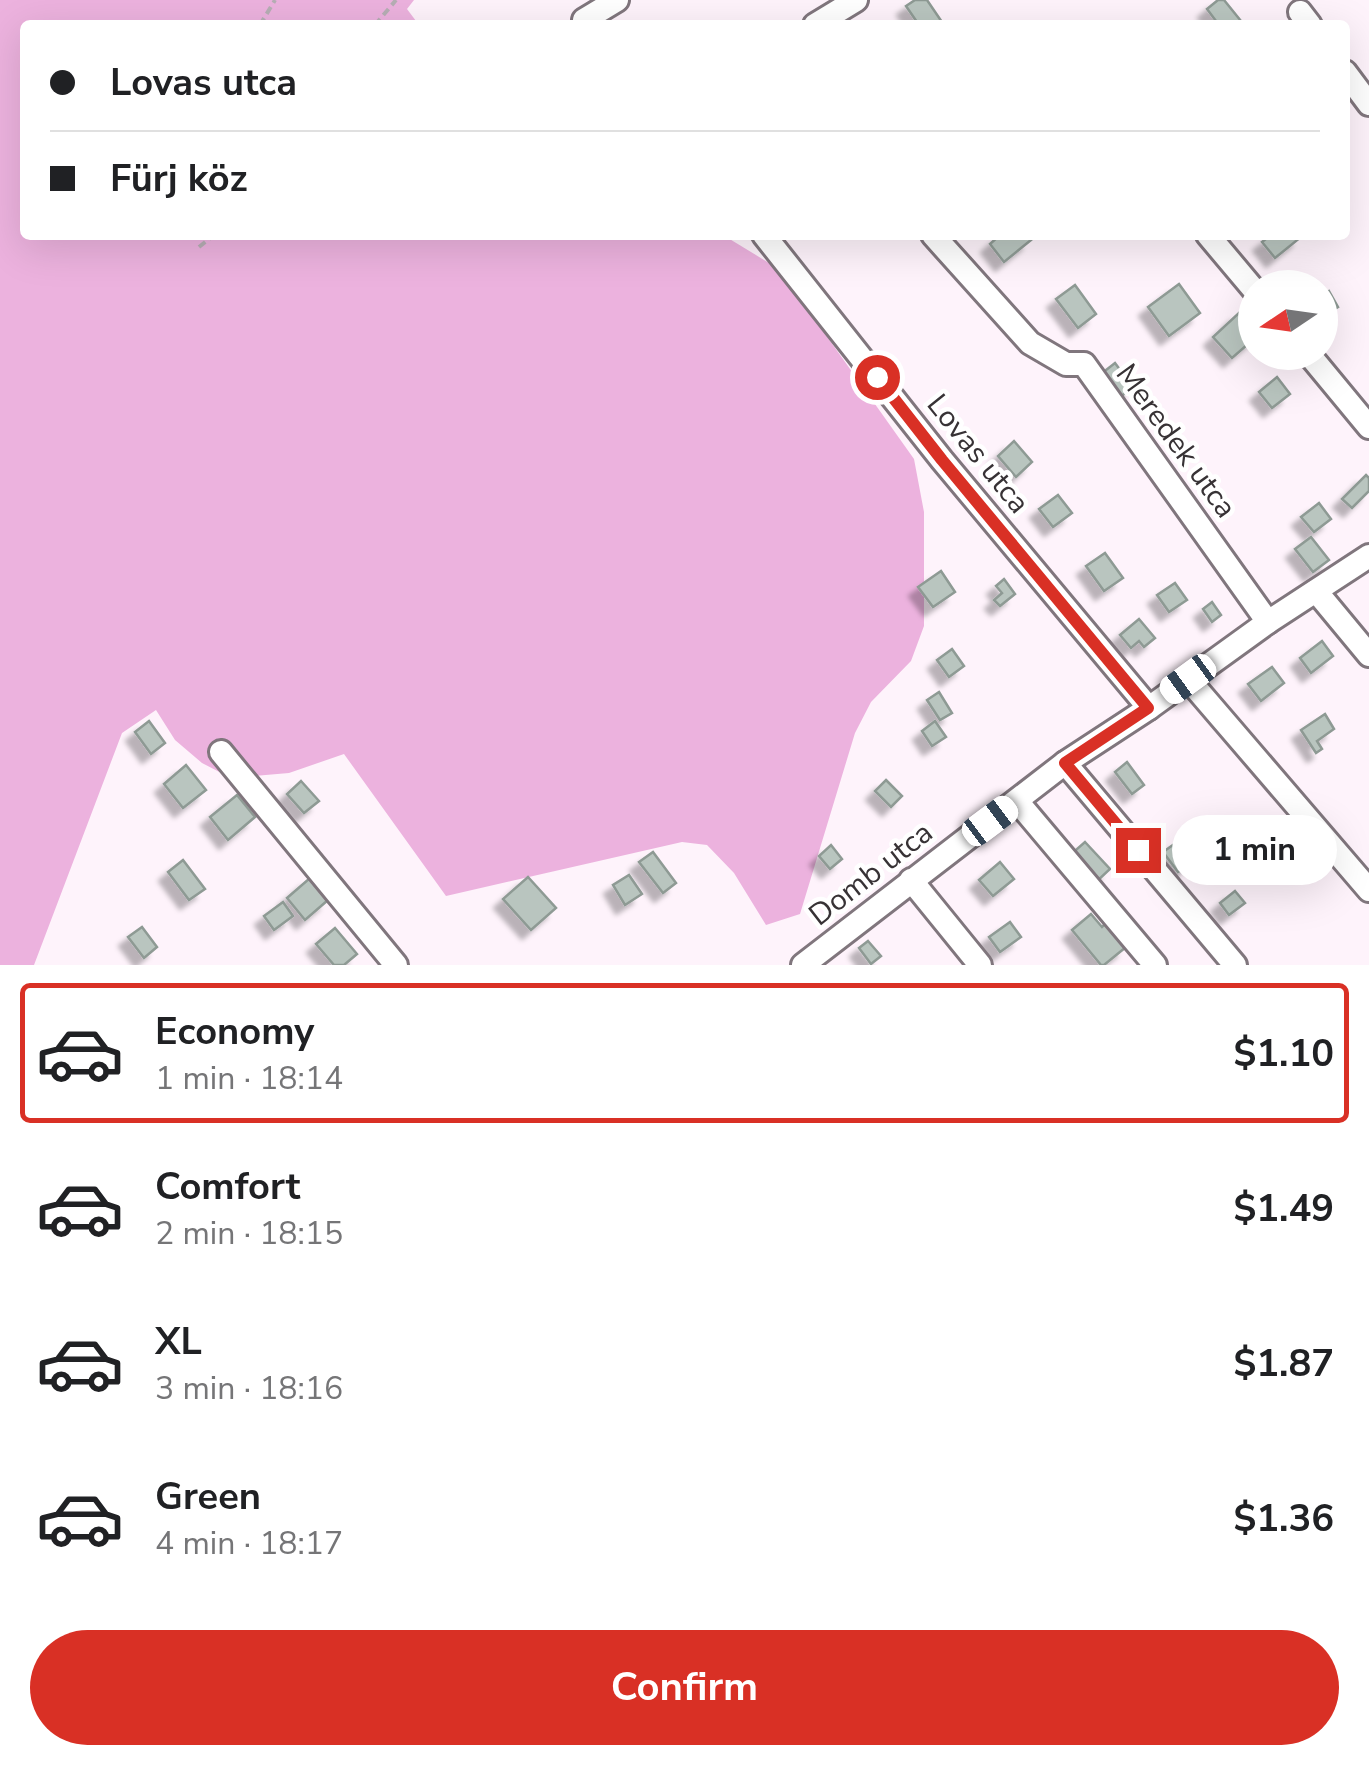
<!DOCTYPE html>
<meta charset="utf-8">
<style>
body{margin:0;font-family:"Nunito Sans",sans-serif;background:#f6f6f6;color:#202124;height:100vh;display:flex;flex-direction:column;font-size:38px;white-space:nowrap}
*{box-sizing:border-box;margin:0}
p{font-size:32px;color:#757577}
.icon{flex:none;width:55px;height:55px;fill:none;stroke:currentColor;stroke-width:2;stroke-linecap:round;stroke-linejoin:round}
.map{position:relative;height:965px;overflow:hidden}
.panel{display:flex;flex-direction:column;background:#fff;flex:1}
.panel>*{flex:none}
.guide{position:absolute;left:20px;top:20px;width:1330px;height:220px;border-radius:10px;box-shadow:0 10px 40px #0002;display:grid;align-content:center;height:220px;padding:0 30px;background:#fff}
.needle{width:65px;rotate:257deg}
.fabs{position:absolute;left:1238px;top:270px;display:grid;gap:20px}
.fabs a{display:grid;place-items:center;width:100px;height:100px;border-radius:50%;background:#fff;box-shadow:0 10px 40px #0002;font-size:50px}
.end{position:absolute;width:45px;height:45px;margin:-22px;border:12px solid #d93025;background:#fff;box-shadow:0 0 0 5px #fff}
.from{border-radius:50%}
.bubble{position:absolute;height:70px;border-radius:35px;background:#fff;box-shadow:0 10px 40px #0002;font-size:32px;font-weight:700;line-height:70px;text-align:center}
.car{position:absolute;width:30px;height:60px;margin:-30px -15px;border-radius:12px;box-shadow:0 0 8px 2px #0007;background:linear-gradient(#fff 24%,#345 0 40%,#fff 0 76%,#345 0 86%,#fff 0)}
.guide b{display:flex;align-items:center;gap:35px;height:95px;font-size:38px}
.guide b+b{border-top:2px solid #e0e0e0}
.guide i{width:25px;height:25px;background:#202124}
ul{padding:18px 0 0;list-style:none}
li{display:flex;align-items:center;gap:30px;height:140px;margin:0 20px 15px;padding:0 10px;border:5px solid transparent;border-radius:10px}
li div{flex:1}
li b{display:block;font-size:38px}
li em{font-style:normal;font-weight:700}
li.active{border-color:#d93025}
li>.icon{width:90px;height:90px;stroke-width:1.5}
.cta{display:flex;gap:20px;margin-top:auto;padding:20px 30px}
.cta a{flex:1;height:115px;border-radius:60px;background:#d93025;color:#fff;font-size:40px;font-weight:700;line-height:115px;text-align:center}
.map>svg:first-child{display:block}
.green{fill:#ecb2de}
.building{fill:#b9c5bf;stroke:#8e9a94;stroke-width:2.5;filter:url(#shadow)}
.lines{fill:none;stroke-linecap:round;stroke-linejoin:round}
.minor-casing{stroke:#80767d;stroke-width:28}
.path{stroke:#b6aeb4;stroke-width:4;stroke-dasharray:8 5;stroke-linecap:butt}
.minor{stroke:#fff;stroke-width:22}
.route{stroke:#d93025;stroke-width:12}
.labels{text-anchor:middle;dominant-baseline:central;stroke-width:9;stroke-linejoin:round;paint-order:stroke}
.street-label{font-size:30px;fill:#373235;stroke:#fff}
</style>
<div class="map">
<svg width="1369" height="965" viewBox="0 0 1369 965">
<defs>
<filter id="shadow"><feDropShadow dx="-9" dy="9" stdDeviation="2.5" flood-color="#0004"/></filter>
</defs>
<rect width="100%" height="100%" fill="#fef3fb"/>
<!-- green -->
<polygon class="green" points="0,0 414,0 407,9 419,25 25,25 25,235 723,235 779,269 914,459 924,512 924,626 911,661 871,702 855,733 800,914 766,925 734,873 707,845 682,842 446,896 344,754 289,773 231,778 202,763 175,740 156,710 122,733 34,965 0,965"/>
<!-- building -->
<g class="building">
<polygon points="915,0 927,0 944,25 919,25 906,6"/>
<polygon points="1218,0 1224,0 1241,21 1236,25 1219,25 1207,9"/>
<polygon points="1000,235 1027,235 1031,240 1004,262 990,244"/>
<polygon points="1271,235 1299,235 1301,237 1275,258 1262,242"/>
<polygon points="1179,284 1200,313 1169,336 1148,307"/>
<polygon points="1075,285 1096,314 1078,328 1056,299"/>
<polygon points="1329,291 1338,307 1320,318 1320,297"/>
<polygon points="1240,312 1255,329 1255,338 1232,358 1213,337"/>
<polygon points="1115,363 1133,387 1119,398 1101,374"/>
<polygon points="1277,377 1290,394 1272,408 1259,392"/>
<polygon points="1014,441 1032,462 1016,477 998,456"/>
<polygon points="1366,475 1369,478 1369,491 1352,508 1342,499"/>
<polygon points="1058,495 1072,513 1053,527 1039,509"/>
<polygon points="1319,503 1331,519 1314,532 1301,517"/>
<polygon points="1311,537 1329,560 1313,572 1295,549"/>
<polygon points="1105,553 1123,578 1104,591 1086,566"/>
<polygon points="941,571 955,592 933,607 918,587"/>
<polygon points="1004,579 1015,594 1000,606 994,600 1002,593 996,586"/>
<polygon points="1175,583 1187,600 1169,612 1157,595"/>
<polygon points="1212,602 1221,615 1212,622 1203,609"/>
<polygon points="1139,619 1155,638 1144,647 1139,641 1131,648 1120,635"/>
<polygon points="1322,641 1333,656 1311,673 1300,658"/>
<polygon points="952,649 964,666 949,677 937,660"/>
<polygon points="1272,667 1284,683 1261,701 1248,684"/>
<polygon points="939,692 952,713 940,720 927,700"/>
<polygon points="1325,714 1334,729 1317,741 1322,749 1316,753 1301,730"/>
<polygon points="149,721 165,743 151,754 135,732"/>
<polygon points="935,721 946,737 932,746 922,731"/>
<polygon points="1127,762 1144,785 1132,794 1115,772"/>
<polygon points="186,765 206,790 183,808 164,784"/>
<polygon points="886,780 902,796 891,807 875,791"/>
<polygon points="301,781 319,801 304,813 287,794"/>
<polygon points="237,795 255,817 228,840 210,817"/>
<polygon points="1180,840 1195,860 1178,872 1163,852"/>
<polygon points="1085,842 1110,869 1094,884 1069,856"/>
<polygon points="831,845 842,859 830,869 819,856"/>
<polygon points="653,852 676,883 663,893 639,862"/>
<polygon points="183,860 205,889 189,900 168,872"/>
<polygon points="1000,862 1014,879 993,896 979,880"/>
<polygon points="629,875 642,894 625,905 613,885"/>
<polygon points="528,877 556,908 531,930 503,899"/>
<polygon points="310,878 328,900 305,920 287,898"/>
<polygon points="1235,891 1245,903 1229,915 1220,903"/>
<polygon points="283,902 293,916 274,930 264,916"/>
<polygon points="1091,914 1102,927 1106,923 1126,947 1104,965 1101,965 1072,930"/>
<polygon points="1010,922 1021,937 1000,952 989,937"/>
<polygon points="142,927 157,947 144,958 128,937"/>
<polygon points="335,928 357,954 344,965 334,965 316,944"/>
<polygon points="868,941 881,956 871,964 859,948"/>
</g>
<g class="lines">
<!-- minor casing -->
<g class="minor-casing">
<g id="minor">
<polyline points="1300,12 1310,25"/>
<polyline points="584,20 617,0"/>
<polyline points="815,25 856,0"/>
<polyline points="1345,72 1369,104"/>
<polyline points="764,235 942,460 1149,708"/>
<polyline points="933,235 1030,343 1066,364 1084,364 1268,622"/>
<polyline points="1208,235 1255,291"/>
<polyline points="1307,352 1369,427"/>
<polyline points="1316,591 1369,655"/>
<polyline points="1188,679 1369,890"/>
<polyline points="221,752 396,965"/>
<polyline points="1065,763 1235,965"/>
<polyline points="1017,801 1155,965"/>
<polyline points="911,880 980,965"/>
<polyline points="803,965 1065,763 1149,708 1268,622 1369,556"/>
</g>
</g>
<!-- path -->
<g class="path">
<polyline points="260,25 275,0"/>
<polyline points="375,25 396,0"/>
<polyline points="199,247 214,235"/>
</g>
<!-- minor -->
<use href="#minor" class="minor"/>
</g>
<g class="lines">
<!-- route -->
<polyline class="route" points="877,377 942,460 1148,708 1065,763 1138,850"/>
</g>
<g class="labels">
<!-- street labels -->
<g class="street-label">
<text transform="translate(1176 441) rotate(54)">Meredek utca</text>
<text transform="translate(978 454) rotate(51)">Lovas utca</text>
<text transform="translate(871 874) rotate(-38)">Domb utca</text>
</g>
</g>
</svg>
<div class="fabs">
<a><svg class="needle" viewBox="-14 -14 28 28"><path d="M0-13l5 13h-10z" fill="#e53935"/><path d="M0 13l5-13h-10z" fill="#757577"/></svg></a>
</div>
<i class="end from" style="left:877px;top:377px"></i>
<i class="end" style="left:1138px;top:850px"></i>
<div class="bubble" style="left:1172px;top:815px;width:165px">1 min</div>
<i class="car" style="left:1188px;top:679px;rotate:234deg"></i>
<i class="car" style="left:990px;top:821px;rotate:53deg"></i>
<div class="guide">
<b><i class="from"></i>Lovas utca</b>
<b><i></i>Fürj köz</b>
</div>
</div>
<section class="panel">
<ul>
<li class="active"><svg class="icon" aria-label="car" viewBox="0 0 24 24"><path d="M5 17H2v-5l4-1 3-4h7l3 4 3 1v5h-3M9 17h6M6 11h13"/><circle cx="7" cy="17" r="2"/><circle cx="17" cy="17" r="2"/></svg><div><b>Economy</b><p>1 min · 18:14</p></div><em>$1.10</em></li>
<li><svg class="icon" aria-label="car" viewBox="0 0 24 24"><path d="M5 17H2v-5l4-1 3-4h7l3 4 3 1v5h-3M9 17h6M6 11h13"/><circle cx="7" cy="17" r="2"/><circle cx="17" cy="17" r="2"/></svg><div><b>Comfort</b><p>2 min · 18:15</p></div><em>$1.49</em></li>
<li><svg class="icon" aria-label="car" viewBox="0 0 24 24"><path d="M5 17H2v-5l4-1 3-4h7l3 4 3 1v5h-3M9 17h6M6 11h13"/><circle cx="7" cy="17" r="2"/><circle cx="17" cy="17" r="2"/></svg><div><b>XL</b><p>3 min · 18:16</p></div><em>$1.87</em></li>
<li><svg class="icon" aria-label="car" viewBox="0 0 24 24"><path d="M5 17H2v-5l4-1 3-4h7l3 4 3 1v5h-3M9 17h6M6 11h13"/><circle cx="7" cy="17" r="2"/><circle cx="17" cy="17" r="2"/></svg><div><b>Green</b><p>4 min · 18:17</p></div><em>$1.36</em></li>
</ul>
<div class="cta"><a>Confirm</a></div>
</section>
